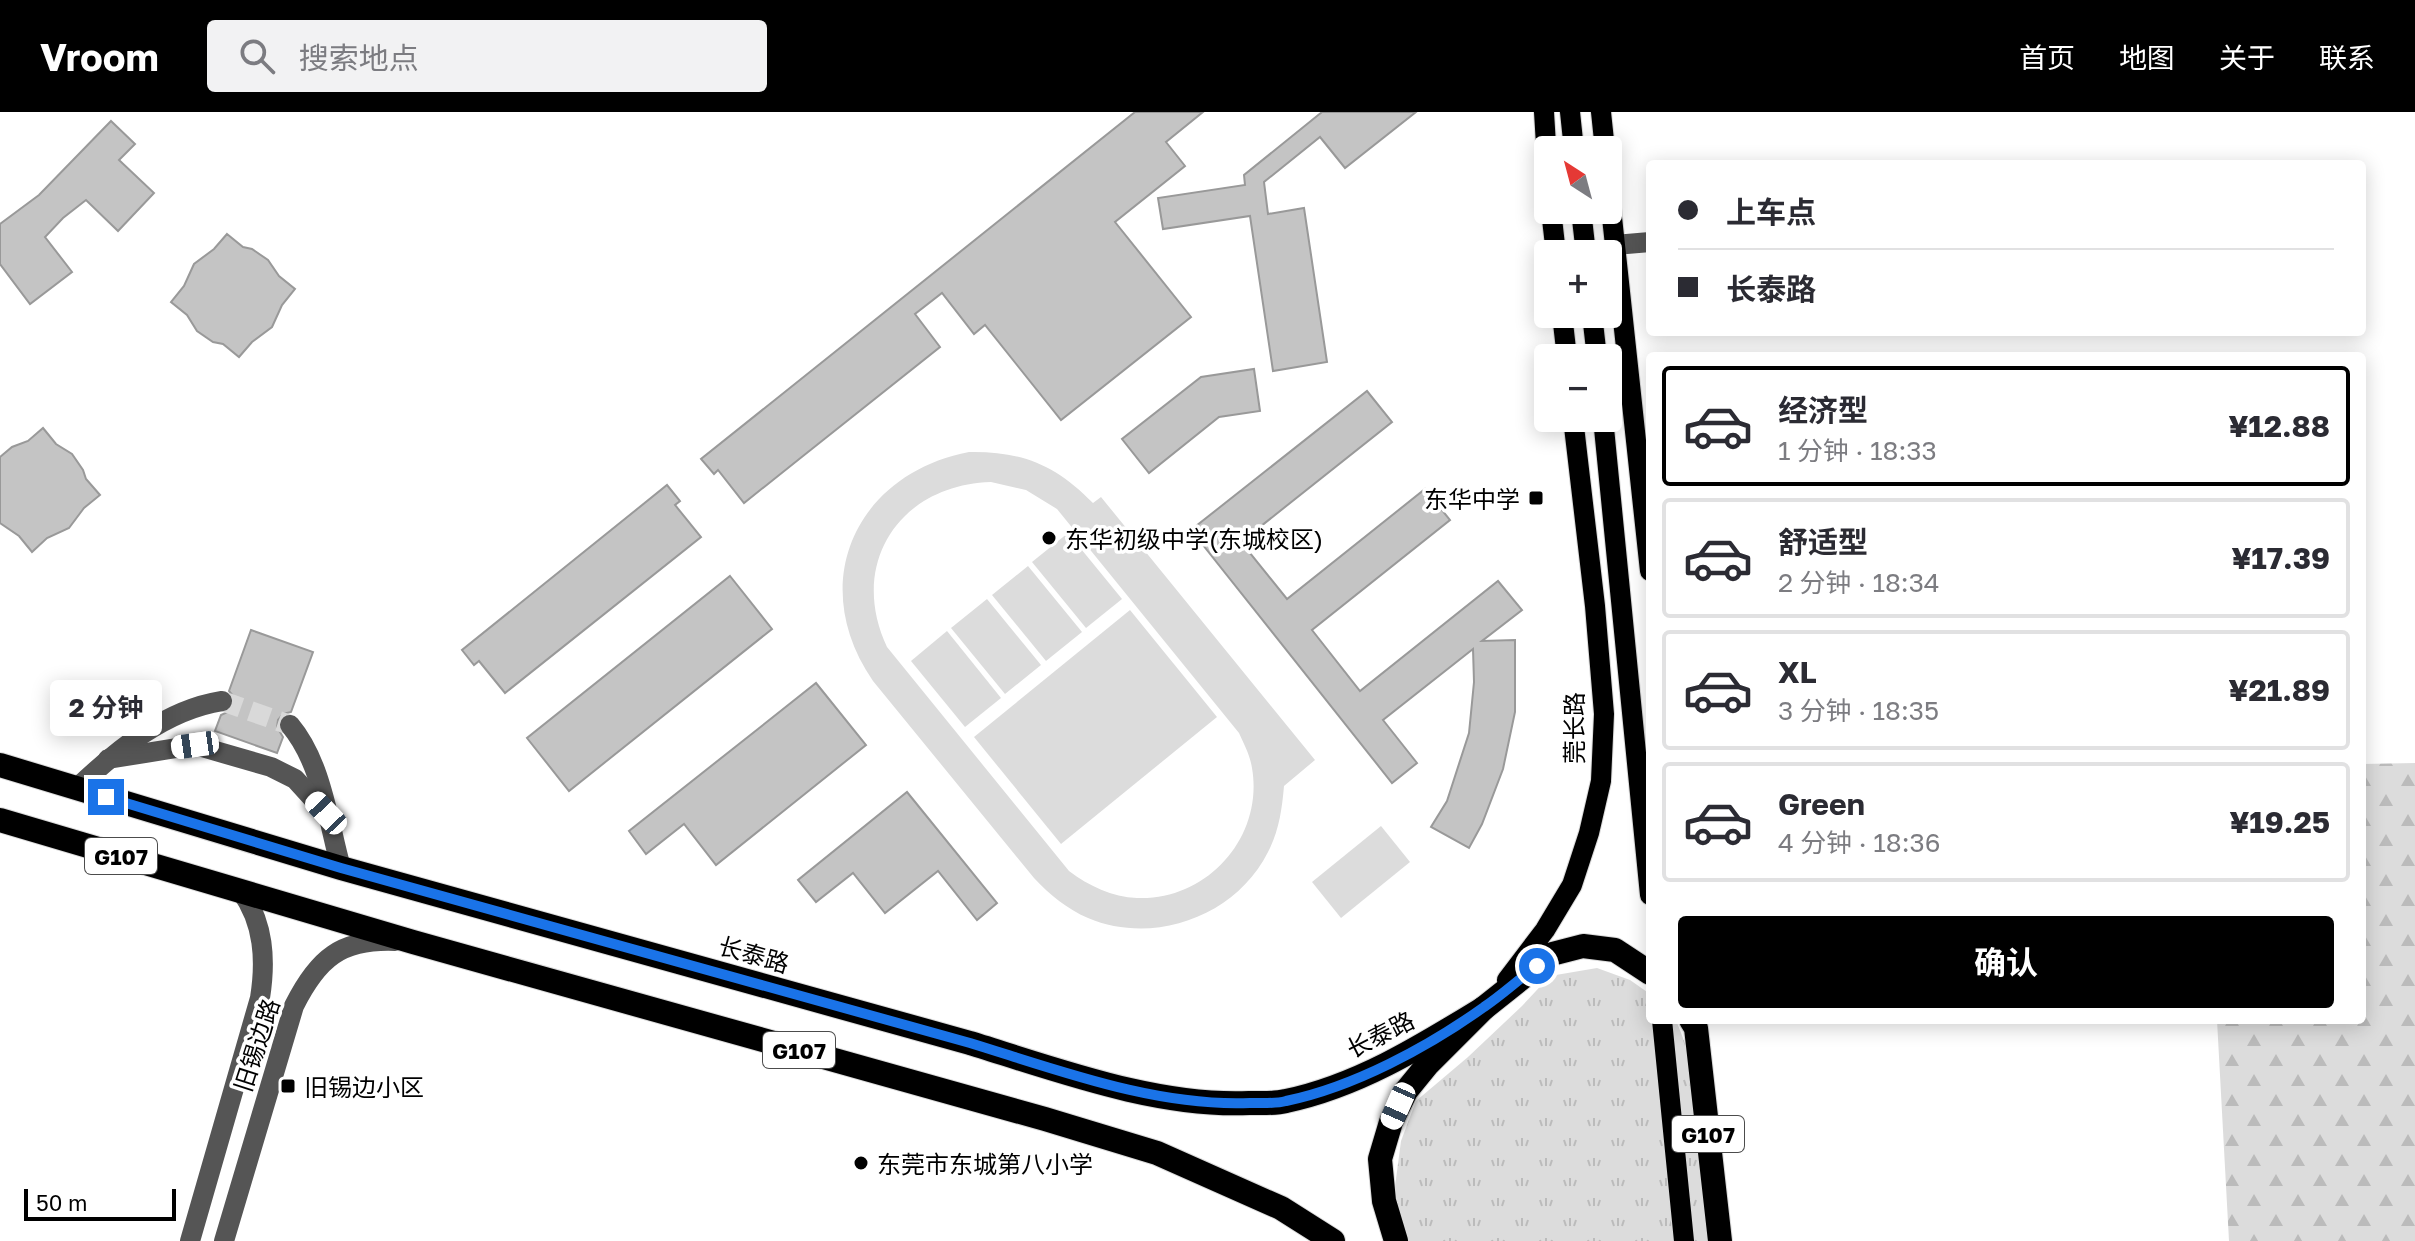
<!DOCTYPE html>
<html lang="zh">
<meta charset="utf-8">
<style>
body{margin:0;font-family:"Golos Text","Noto Sans SC",sans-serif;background:#f2f2f3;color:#2b2b33;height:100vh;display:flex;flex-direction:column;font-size:30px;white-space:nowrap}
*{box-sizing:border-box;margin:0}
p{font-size:26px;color:#7c7c81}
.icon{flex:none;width:44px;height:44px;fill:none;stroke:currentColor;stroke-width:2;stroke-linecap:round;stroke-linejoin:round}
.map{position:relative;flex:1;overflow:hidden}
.side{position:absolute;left:1646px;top:240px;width:720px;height:672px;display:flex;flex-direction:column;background:#fff;border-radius:8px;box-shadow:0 4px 20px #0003}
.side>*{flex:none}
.hud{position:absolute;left:1646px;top:48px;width:720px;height:176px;border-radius:8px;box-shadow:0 4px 20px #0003;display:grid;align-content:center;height:176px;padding:0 32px;background:#fff}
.needle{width:52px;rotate:324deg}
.controls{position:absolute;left:1534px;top:24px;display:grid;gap:16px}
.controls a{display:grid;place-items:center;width:88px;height:88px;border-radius:8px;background:#fff;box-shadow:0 4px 20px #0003;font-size:40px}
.scale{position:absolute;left:24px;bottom:20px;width:152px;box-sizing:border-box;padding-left:8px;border:4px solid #000;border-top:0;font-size:22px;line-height:28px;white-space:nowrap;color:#000;-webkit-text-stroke:6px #fff;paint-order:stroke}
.end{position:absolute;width:36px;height:36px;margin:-18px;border:10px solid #1a73e8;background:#fff;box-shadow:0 0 0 4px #fff}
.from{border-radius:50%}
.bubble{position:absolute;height:56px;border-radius:8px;background:#fff;box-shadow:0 4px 20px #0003;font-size:26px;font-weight:700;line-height:56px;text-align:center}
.car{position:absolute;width:24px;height:48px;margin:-24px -12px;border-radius:10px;box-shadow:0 0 6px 2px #0007;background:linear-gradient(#fff 24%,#345 0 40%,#fff 0 76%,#345 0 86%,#fff 0)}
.hud b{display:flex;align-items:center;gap:28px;height:76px;font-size:30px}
.hud b+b{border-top:2px solid #e1e1e2}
.hud i{width:20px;height:20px;background:#2b2b33}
ul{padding:14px 0 0;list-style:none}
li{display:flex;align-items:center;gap:24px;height:120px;margin:0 16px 12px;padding:0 16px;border:4px solid #e1e1e2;border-radius:8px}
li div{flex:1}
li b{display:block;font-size:30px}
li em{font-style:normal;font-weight:700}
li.current{border-color:#000}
li>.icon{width:72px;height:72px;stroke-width:1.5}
.button{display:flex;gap:16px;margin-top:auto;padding:16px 32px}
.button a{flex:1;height:92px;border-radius:8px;background:#000;color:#fff;font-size:32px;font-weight:700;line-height:92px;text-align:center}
header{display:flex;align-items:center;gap:48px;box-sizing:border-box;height:112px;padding:0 40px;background:#000;color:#fff}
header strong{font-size:38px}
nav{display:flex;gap:44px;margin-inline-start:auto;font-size:28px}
.search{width:560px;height:72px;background:#f2f2f3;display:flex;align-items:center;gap:20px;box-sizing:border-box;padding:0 28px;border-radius:8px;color:#7c7c81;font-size:30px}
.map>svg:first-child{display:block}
.grass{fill:url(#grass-tufts)}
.forest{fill:url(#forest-firs)}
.pitch{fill:#dcdcdc;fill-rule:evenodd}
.building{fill:#c4c4c4;stroke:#999;stroke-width:2}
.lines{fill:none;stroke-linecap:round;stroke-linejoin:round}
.minor-tunnel{stroke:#d9d9d9;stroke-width:20;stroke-dasharray:20 10;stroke-linecap:butt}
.major-casing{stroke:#dbdbdb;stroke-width:22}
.highway-casing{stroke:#dbdbdb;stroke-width:26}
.minor{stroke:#555;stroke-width:20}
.major{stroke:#000;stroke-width:20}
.highway{stroke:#000;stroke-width:24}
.major-bridge-casing{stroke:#dbdbdb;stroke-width:22;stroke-linecap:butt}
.major-bridge{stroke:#000;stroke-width:20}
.route{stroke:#1a73e8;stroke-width:10}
.poi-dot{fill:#000;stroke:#fff;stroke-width:3}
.labels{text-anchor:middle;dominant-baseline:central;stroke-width:7;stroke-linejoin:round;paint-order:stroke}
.shield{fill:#fff;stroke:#4c4c4c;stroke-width:2}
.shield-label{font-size:22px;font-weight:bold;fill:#000}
.poi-label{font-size:24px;fill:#000;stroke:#fff;text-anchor:start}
.street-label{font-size:24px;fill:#000;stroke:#fff}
</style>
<header>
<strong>Vroom</strong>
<div class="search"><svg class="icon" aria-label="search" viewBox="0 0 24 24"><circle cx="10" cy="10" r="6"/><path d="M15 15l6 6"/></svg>搜索地点</div>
<nav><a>首页</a><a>地图</a><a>关于</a><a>联系</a></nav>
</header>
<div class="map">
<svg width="2415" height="1129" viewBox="0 0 2415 1129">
<defs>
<pattern id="grass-tufts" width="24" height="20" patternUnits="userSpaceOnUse" patternTransform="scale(2)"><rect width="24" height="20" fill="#dcdcdc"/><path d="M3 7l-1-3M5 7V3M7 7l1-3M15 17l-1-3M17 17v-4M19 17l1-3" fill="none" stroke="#bbb"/></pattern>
<pattern id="forest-firs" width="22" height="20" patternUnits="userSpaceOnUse" patternTransform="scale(2)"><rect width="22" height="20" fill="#dcdcdc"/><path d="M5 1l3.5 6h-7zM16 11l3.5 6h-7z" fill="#bbb"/></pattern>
</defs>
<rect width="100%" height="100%" fill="#fff"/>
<!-- grass -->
<polygon class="grass" points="1597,856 1630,868 1650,882 1650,908 1676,908 1688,939 1711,1129 1407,1129 1393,1090 1401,1029 1416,989 1468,945 1522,894 1550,864"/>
<!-- forest -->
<polygon class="forest" points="2415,651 2415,1129 2229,1129 2217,908 2362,908 2362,652"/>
<!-- pitch -->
<g class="pitch">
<path d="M969,340C1022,339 1056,353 1093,391L1101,385L1315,648L1284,674C1282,697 1279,719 1268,740C1236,804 1154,834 1088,806C1067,797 1050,783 1034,766L873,569C806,472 855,362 969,340ZM991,370L1026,378L1057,397L1239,621C1244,632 1250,643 1252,656C1264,725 1207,789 1137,786C1112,785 1089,774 1069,759L887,535C848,452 899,373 991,370Z"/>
<polygon points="1068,421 1122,487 1086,516 1032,450"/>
<polygon points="1028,454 1082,520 1046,549 992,483"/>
<polygon points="987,487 1041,553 1005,582 951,516"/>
<polygon points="1130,498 1217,605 1061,732 974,625"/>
<polygon points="947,519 1001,586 965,615 911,549"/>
<polygon points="1381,714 1410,750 1341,806 1312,770"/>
</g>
<!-- building -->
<g class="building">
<polygon points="1135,0 1203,0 1166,30 1185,54 1115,110 1191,205 1061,308 985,213 974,222 942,181 915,202 940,235 803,344 744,391 718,358 714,362 701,347"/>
<polygon points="1322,0 1416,0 1345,56 1320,25 1264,70 1268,102 1304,96 1327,250 1273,259 1250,104 1163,117 1158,86 1245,73 1244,63"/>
<polygon points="111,9 135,32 119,48 154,81 118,119 86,88 63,106 45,125 72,160 30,192 0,152 0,112 39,83"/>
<polygon points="227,122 243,135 252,137 268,148 279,164 295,177 282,193 272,215 252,230 239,245 223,232 213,230 197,219 187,203 171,190 184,174 194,152 214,137"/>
<polygon points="1254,257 1260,299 1219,305 1149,361 1122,327 1201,265"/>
<polygon points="1367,279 1392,310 1241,430 1287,487 1425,377 1450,408 1312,518 1360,579 1498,469 1522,498 1482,529 1515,528 1515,600 1503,657 1482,712 1469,736 1431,715 1447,689 1469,621 1474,570 1473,537 1383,608 1417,651 1392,671 1191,418"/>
<polygon points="43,316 56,332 72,342 83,358 86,367 100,383 84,396 69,416 47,426 32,440 19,424 0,411 0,345 12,335 28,329"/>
<polygon points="667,373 680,389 675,393 701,425 505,581 479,549 474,553 462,538"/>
<polygon points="730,464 772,517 569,679 527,626"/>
<polygon points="251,518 313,540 291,600 283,602 278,608 277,615 283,625 277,641 215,619 221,603 230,599 234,594 234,585 229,579"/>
<polygon points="816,571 866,633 716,753 684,712 646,742 629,719"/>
<polygon points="907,680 997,791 977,808 938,759 885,801 853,761 816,790 798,768"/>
</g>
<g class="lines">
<!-- minor-tunnel -->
<polyline class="minor-tunnel" points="222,589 290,613"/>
<!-- major casing -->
<g class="major-casing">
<g id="major">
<polyline points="1544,0 1548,66"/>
<polyline points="1570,0 1574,38"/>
<polyline points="1601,0 1605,38"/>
<polyline points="1608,68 1650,459"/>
<polyline points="1551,98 1556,142"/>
<polyline points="1581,98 1586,142"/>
<polyline points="1562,202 1567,246"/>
<polyline points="1592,202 1597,246"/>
<polyline points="1603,306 1650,783"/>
<polyline points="1507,868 1545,818 1572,773 1589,721 1601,669 1604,602 1595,494 1573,306"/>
</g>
</g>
<!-- highway casing -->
<g class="highway-casing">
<g id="highway">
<path d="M0,653L341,756L970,931C1058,958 1156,995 1249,991C1261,991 1274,992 1286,989C1358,974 1422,934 1484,896"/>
<polyline points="0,708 413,830 1045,1007 1157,1041 1281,1096 1333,1129"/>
<polyline points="1691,908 1696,916 1720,1129"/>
<polyline points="1396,1129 1384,1089 1380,1047 1391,1010 1406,979 1428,952 1484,896 1552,842 1583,834 1615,838 1650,861"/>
</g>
</g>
<!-- minor -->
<g class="minor">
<polyline points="1615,133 1650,130"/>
<path d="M290,613C322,651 328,709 341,756"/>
<polyline points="108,647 195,633 271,655 295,667 326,701"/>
<path d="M77,676C117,638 165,598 222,589"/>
<path d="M190,1129L260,886C266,848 264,811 241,779"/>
<path d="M224,1129L294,894C318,846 341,827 395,829"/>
</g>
<!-- major -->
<use href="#major" class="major"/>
<!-- highway -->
<use href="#highway" class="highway"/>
<!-- major-bridge casing -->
<g class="major-bridge-casing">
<polyline id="major-bridge" points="1662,908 1684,1129"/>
</g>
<!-- major-bridge -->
<use href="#major-bridge" class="major-bridge"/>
</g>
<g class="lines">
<!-- route -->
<path class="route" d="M106,685L341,756L970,931C1058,958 1156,995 1250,991C1261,991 1275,992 1286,989C1354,975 1428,935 1484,895C1502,883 1519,867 1537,854"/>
</g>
<!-- markers -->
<g class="poi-dot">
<rect x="1528" y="378" width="16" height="16" rx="4"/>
<circle cx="1049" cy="426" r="8"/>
<rect x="280" y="966" width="16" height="16" rx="4"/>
<circle cx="861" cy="1051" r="8"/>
</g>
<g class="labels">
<!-- shield labels -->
<g class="shield">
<rect x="85" y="726" width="72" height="36" rx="6"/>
<rect x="763" y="920" width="72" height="36" rx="6"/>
<rect x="1672" y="1004" width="72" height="36" rx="6"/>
</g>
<g class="shield-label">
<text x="121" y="744">G107</text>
<text x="799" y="938">G107</text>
<text x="1708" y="1022">G107</text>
</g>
<!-- poi labels -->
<g class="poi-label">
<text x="1520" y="386" text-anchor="end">东华中学</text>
<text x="1065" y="426">东华初级中学(东城校区)</text>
<text x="304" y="974">旧锡边小区</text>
<text x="877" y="1051">东莞市东城第八小学</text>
</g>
<!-- street labels -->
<g class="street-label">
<text transform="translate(1573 616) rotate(-90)">莞长路</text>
<text transform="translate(754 842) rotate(16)">长泰路</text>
<text transform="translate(1380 922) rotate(-27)">长泰路</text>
<text transform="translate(256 933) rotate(-72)">旧锡边路</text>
</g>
</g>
</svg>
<div class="controls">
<a><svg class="needle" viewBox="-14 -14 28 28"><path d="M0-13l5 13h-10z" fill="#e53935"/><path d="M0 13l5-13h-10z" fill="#7c7c81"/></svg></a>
<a>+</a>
<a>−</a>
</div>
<div class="scale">50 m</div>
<i class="end from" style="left:1537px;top:854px"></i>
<i class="end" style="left:106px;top:685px"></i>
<div class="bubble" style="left:50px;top:568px;width:112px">2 分钟</div>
<i class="car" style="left:195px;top:633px;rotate:262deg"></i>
<i class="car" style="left:326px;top:701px;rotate:317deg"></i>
<i class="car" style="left:1398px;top:994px;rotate:204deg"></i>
<div class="hud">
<b><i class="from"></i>上车点</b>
<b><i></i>长泰路</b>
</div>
<section class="side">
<ul>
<li class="current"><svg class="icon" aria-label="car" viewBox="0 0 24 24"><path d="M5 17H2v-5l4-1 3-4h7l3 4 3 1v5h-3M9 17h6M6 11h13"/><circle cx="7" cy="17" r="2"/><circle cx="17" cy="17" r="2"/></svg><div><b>经济型</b><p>1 分钟 · 18:33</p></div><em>¥12.88</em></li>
<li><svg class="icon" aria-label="car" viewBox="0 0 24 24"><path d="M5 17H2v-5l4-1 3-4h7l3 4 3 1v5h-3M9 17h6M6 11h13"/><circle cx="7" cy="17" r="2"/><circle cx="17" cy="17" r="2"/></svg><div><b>舒适型</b><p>2 分钟 · 18:34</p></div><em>¥17.39</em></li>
<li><svg class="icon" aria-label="car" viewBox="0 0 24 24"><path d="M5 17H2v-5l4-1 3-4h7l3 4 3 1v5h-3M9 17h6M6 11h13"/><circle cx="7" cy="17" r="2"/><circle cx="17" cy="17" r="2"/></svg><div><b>XL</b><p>3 分钟 · 18:35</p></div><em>¥21.89</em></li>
<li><svg class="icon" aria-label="car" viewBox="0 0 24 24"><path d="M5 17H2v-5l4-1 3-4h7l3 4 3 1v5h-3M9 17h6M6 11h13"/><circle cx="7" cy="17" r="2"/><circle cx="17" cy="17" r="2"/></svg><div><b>Green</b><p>4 分钟 · 18:36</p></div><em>¥19.25</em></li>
</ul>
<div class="button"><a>确认</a></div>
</section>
</div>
